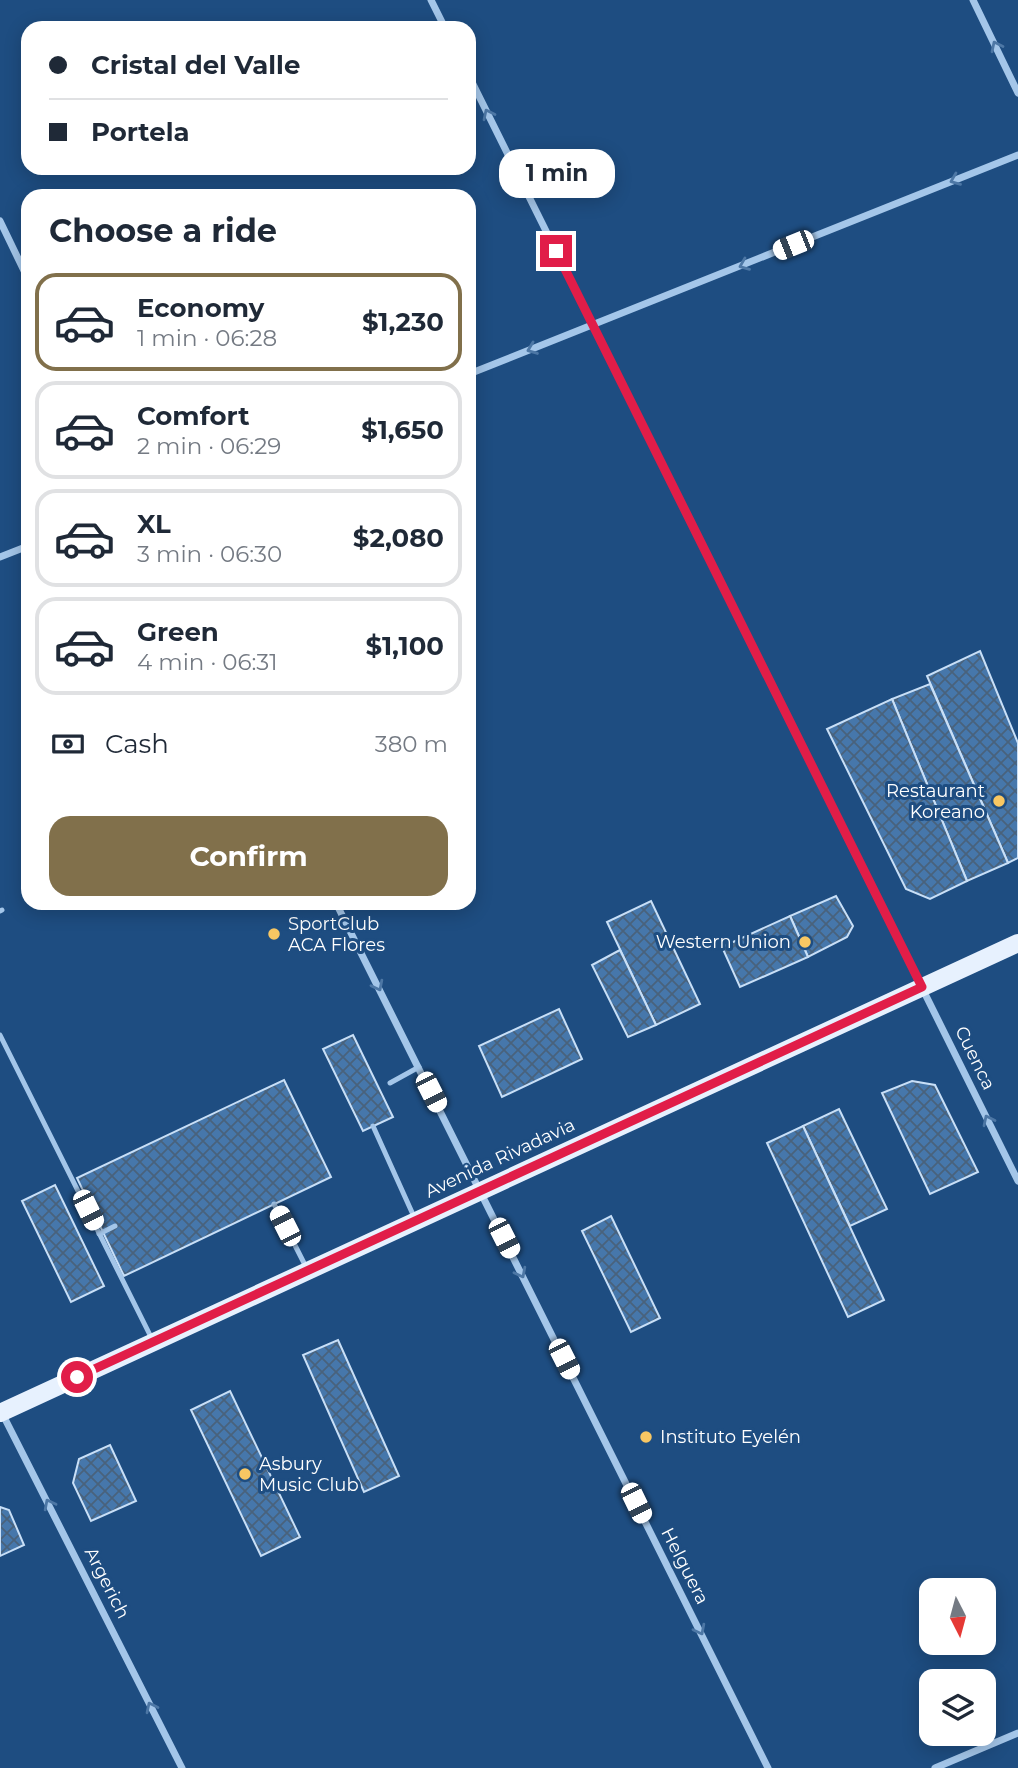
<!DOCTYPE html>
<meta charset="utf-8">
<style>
body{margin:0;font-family:Montserrat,sans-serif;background:#f2f2f3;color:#1f2937;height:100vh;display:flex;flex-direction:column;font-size:26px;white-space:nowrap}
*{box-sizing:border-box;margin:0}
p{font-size:23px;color:#747a83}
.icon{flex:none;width:38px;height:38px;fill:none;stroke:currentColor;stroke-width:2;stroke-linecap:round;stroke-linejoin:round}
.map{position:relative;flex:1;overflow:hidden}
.panel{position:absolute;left:21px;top:189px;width:455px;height:721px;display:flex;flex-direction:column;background:#fff;border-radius:21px;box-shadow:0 4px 18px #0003}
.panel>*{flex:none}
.hud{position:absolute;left:21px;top:21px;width:455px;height:154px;border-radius:21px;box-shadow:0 4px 18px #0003;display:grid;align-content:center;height:154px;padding:0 28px;background:#fff}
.needle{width:46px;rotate:174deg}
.fabs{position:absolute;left:919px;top:1578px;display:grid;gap:14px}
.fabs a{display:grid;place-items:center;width:77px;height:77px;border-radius:14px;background:#fff;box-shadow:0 4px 18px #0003;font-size:35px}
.end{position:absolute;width:32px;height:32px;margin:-16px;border:9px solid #e11d48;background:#fff;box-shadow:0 0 0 4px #fff}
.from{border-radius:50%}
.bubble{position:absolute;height:49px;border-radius:21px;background:#fff;box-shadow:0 4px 18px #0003;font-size:23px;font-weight:700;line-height:49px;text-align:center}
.car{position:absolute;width:21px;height:42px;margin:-21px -10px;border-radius:9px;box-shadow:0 0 5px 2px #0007;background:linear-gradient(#fff 24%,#345 0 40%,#fff 0 76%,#345 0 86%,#fff 0)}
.hud b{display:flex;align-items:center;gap:24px;height:66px;font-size:26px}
.hud b+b{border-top:2px solid #e0e1e3}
.hud i{width:18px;height:18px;background:#1f2937}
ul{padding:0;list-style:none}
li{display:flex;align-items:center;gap:21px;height:98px;margin:0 14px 10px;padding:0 14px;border:4px solid #e0e1e3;border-radius:21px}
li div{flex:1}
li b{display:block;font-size:26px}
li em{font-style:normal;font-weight:700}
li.current{border-color:#81704b}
li>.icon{width:63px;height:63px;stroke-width:1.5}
h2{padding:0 28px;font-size:32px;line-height:84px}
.pay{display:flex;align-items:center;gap:18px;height:77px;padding:0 28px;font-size:26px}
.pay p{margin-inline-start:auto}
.primary-button{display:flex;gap:14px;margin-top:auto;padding:14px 28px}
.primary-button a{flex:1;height:80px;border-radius:21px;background:#81704b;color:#fff;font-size:28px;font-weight:700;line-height:80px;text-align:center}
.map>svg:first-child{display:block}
.building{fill:url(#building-cross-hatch);stroke:#c8dff7;stroke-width:2}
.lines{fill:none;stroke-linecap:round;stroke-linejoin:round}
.service{stroke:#a4c6e9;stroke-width:5}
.minor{stroke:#a4c6e9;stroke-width:7}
.primary{stroke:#e7f1fe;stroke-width:18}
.oneway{stroke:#4d77a5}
.route{stroke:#e11d48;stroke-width:9}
.poi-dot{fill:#f8c763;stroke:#1e4d81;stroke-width:2.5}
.labels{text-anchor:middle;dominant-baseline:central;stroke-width:6;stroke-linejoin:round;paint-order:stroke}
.poi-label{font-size:18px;fill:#fff;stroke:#1e4d81;text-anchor:start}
.street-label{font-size:18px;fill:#fff;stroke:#1e4d81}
</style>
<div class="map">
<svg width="1018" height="1768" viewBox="0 0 1018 1768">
<defs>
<pattern id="building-cross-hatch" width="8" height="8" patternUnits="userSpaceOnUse" patternTransform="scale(1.75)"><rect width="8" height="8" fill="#4677ab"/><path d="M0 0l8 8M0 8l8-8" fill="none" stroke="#49627c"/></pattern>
</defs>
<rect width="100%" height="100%" fill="#1e4d81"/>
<!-- building -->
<g class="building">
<polygon points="980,651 1018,743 1018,858 1008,863 927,676"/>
<polygon points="930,684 1008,863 967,881 892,699"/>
<polygon points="892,699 967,881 930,899 906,889 827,729"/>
<polygon points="836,896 853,926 847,937 808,957 790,916"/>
<polygon points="651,901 700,1004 656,1025 607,922"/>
<polygon points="790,916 808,957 740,987 722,947"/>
<polygon points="620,950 656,1025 628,1037 592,965"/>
<polygon points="559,1009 582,1059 502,1097 479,1046"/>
<polygon points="353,1035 393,1117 363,1131 323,1049"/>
<polygon points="284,1080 331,1177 124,1276 77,1178"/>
<polygon points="912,1081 935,1085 978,1172 930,1194 882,1093"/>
<polygon points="839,1109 887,1209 850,1226 803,1126"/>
<polygon points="803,1126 884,1300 848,1317 767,1143"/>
<polygon points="55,1185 104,1286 71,1302 22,1201"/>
<polygon points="611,1216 660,1318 631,1332 582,1231"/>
<polygon points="338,1340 399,1476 364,1492 303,1355"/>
<polygon points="230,1391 300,1537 261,1556 191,1410"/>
<polygon points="110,1445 136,1501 91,1521 73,1483 79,1459"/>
<polygon points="0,1507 9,1510 24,1545 0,1556"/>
</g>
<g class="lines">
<!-- service -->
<g class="service">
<polyline points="0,911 2,910"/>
<polyline points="0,1035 152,1339"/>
<polyline points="390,1083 419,1067"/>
<polyline points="373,1126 415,1219"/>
<polyline points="274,1204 306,1267"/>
<polyline points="99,1234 115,1226"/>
</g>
<!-- minor -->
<g class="minor">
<polyline points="431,0 445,28"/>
<polyline points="973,0 1018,93"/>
<polyline points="469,76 1018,1181"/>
<polyline points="0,221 28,279"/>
<polyline points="469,374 1018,155"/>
<polyline points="0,557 28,546"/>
<polyline points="336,903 768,1768"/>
<polyline points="2,1413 182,1768"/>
<polyline points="935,1768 1018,1733"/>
</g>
<!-- primary -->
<polyline class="primary" points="0,1413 1018,943"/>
</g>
<!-- one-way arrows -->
<defs><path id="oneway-chevron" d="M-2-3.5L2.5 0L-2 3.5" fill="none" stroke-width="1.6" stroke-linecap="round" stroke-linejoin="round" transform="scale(1.75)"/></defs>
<g class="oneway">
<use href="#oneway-chevron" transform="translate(996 46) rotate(-116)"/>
<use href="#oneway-chevron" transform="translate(488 114) rotate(-116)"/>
<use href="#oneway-chevron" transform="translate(955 180) rotate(158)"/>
<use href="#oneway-chevron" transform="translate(744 265) rotate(158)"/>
<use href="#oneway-chevron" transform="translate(532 349) rotate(159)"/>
<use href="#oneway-chevron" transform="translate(378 986) rotate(63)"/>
<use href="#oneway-chevron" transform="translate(988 1120) rotate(-116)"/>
<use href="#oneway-chevron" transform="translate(521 1273) rotate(63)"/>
<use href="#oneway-chevron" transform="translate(49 1504) rotate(-117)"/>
<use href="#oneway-chevron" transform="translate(700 1630) rotate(63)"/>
<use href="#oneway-chevron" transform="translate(151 1707) rotate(-116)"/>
</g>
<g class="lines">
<!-- route -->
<polyline class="route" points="77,1377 922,987 556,251"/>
</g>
<!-- markers -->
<g class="poi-dot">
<circle cx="999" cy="801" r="7"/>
<circle cx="274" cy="934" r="7"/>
<circle cx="805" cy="942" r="7"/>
<circle cx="646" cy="1437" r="7"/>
<circle cx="245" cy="1474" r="7"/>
</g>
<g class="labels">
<!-- poi labels -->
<g class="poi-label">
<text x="985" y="791" text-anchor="end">Restaurant<tspan x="985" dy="21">Koreano</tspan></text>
<text x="288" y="924">SportClub<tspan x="288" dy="21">ACA Flores</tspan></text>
<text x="791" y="942" text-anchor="end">Western Union</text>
<text x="660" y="1437">Instituto Eyelén</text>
<text x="259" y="1464">Asbury<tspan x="259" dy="21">Music Club</tspan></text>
</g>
<!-- street labels -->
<g class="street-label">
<text transform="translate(975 1058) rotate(64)">Cuenca</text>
<text transform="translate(500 1158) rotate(-25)">Avenida Rivadavia</text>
<text transform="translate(685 1566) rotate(63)">Helguera</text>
<text transform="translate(107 1583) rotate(63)">Argerich</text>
</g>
</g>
</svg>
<div class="fabs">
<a><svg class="needle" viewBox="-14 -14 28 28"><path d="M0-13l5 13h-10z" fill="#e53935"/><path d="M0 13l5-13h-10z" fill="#747a83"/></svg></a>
<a><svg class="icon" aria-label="layers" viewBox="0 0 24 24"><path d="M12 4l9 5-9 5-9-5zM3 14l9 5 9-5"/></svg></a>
</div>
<i class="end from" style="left:77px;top:1377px"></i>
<i class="end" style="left:556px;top:251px"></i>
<div class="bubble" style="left:499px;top:149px;width:116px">1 min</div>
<i class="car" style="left:793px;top:245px;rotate:248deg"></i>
<i class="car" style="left:431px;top:1092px;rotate:153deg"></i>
<i class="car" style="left:88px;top:1210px;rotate:154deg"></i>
<i class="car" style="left:285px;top:1226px;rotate:333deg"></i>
<i class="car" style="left:504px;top:1238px;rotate:153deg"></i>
<i class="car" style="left:564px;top:1359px;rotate:153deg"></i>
<i class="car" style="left:636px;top:1503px;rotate:154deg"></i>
<div class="hud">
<b><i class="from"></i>Cristal del Valle</b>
<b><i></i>Portela</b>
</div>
<section class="panel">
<h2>Choose a ride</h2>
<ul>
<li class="current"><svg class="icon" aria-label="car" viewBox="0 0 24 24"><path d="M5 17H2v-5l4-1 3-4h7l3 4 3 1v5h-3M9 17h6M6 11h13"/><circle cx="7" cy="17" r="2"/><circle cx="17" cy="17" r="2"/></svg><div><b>Economy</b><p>1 min · 06:28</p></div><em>$1,230</em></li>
<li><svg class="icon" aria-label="car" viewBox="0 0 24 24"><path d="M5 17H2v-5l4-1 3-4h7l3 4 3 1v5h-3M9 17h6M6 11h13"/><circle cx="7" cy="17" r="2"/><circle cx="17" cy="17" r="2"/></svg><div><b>Comfort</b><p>2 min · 06:29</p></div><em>$1,650</em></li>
<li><svg class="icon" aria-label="car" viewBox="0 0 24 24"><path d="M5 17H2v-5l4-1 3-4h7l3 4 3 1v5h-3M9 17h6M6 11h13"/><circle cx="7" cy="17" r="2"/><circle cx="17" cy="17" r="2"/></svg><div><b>XL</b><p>3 min · 06:30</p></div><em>$2,080</em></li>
<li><svg class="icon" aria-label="car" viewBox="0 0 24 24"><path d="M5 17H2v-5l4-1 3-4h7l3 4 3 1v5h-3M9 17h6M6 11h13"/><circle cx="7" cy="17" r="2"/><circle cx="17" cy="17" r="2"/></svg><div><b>Green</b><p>4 min · 06:31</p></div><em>$1,100</em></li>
</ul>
<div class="pay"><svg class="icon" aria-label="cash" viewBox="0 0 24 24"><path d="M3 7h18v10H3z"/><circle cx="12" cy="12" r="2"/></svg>Cash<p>380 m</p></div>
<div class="primary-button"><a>Confirm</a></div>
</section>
</div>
